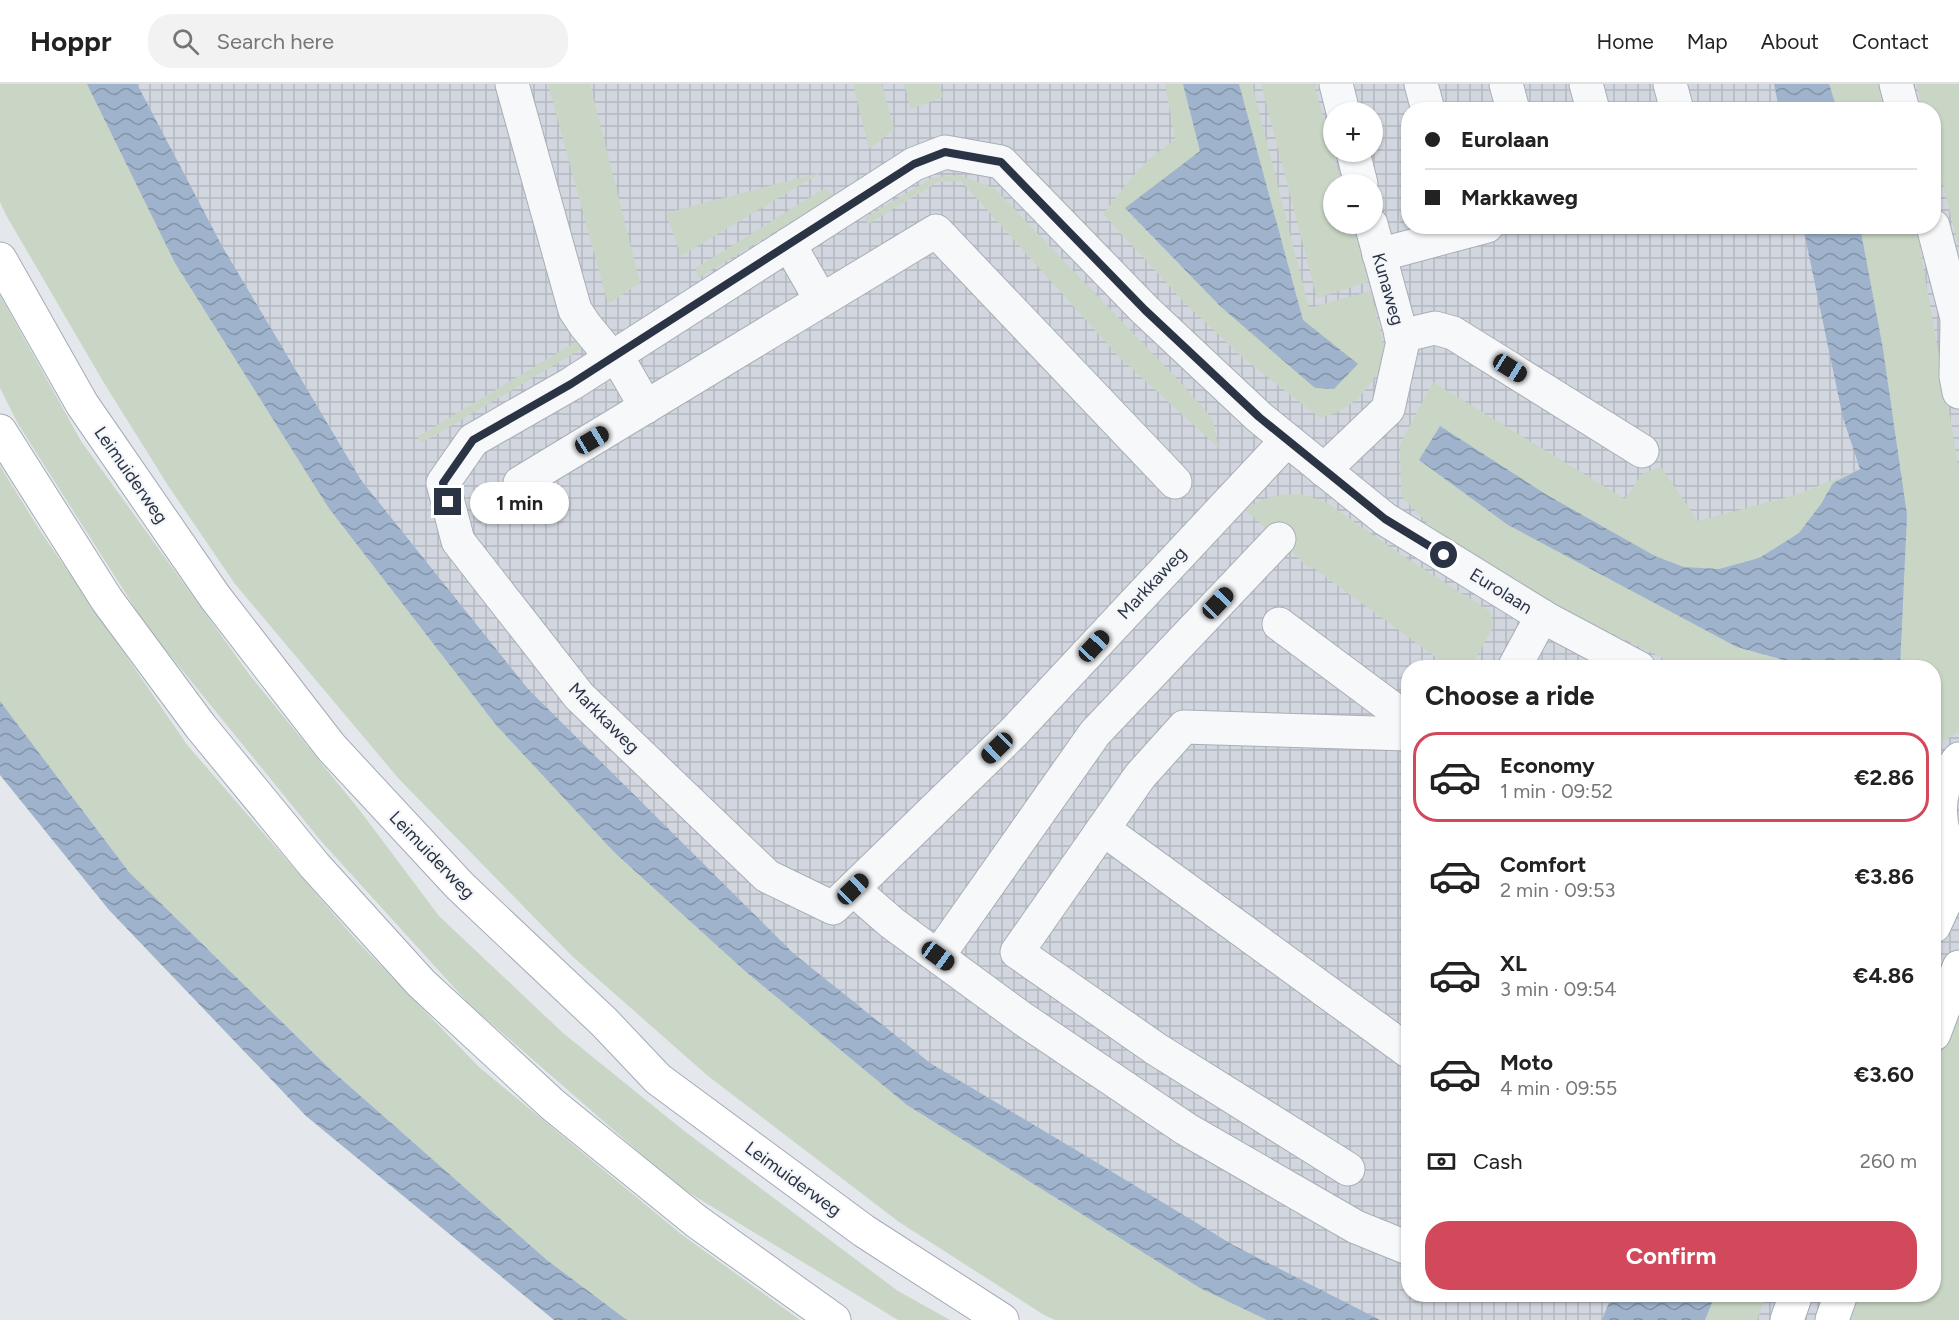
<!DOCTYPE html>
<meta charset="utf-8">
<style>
body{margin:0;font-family:Figtree,sans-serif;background:#f2f2f2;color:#222;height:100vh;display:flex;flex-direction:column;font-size:22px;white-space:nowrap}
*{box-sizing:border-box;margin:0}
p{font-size:20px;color:#767676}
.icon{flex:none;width:33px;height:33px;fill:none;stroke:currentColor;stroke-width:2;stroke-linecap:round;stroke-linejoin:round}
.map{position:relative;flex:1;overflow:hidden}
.drawer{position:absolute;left:1401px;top:576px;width:540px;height:642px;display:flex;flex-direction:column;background:#fff;border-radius:24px;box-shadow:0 2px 4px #0004}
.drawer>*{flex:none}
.top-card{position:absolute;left:1401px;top:18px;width:540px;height:132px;border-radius:24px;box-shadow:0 2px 4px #0004;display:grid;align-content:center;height:132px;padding:0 24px;background:#fff}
.fabs{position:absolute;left:1323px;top:18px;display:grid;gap:12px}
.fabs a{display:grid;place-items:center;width:60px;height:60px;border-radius:50%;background:#fff;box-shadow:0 2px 4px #0004;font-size:30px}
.end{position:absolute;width:27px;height:27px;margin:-14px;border:8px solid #2b3445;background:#fff;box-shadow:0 0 0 3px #fff}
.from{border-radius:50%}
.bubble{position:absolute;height:42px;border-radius:21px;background:#fff;box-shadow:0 2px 4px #0004;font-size:20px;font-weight:700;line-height:42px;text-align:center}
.car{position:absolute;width:18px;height:36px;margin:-18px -9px;border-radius:8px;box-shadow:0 0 4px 2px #0007;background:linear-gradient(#222 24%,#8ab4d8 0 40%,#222 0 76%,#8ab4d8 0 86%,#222 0)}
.top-card b{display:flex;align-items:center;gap:21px;height:57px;font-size:22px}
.top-card b+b{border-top:2px solid #e0e0e0}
.top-card i{width:15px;height:15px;background:#222}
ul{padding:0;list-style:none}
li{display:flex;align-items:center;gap:18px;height:90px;margin:0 12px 9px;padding:0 12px;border:3px solid transparent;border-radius:24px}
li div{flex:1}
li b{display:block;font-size:22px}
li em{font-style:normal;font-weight:700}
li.on{border-color:#d1495b}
li>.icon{width:54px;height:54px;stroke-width:1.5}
h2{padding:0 24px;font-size:27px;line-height:72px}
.pay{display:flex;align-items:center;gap:15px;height:66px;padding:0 24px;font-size:22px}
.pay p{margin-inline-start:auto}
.cta{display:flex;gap:12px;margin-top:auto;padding:12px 24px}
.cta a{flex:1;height:69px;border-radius:24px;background:#d1495b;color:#fff;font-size:24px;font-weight:700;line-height:69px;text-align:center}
header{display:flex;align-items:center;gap:36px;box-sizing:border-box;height:84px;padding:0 30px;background:#fff;border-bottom:2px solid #e0e0e0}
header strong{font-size:28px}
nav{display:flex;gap:33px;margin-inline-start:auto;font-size:21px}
.search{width:420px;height:54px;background:#f2f2f2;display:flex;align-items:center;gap:15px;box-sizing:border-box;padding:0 21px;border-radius:24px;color:#767676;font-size:22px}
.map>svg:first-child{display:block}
.industrial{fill:url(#industrial-grid);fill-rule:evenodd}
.green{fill:#c9d6c5}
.water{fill:url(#water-waves)}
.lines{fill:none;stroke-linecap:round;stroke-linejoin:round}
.minor-casing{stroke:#a9aeb7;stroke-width:35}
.major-casing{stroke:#a3abb8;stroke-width:35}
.minor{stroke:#f7f8fa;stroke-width:33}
.major{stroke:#fff;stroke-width:33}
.route{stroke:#2b3445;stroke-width:8}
.labels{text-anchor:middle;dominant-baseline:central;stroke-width:4.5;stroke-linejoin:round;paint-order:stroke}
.street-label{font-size:18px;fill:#2b3445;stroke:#f4f6f9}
</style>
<header>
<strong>Hoppr</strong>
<div class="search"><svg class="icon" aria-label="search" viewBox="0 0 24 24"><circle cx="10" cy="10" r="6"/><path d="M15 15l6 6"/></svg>Search here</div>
<nav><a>Home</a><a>Map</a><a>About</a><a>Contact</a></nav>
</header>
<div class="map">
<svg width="1959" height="1236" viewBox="0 0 1959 1236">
<defs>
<pattern id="industrial-grid" width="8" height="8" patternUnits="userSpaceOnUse" patternTransform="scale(1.5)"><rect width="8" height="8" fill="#d2d6de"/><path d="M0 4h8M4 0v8" fill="none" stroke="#b4b8c0"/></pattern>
<pattern id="water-waves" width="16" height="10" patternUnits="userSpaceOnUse" patternTransform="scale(1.5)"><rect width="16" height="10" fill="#9fb4cc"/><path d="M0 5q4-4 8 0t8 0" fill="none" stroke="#8293a7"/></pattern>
</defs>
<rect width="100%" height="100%" fill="#e4e7ec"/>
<!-- industrial -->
<path class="industrial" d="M4,0H1959V1236H1217L954,1104L591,797ZM1408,26H1934V142H1408ZM1334,28H1372V68H1334ZM1334,100H1372V140H1334ZM1408,584H1934V1210H1408Z"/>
<!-- green -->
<g class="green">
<polygon points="0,0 87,0 175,179 328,423 496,641 614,768 745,887 907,1021 1200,1204 1267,1236 1055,1236 1044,1231 899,1138 708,992 573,873 399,695 235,500 169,403 104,299 6,131 0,118"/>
<polygon points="548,0 590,0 640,199 608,220"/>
<polygon points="853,0 882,0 894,45 869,65"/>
<polygon points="904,0 939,0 943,13 911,25"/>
<path d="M1165,0H1183L1200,67L1125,125L1221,223L1315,303L1358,280L1303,236L1239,0H1252L1309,224L1371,207L1387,276C1366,305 1356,325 1320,334L1242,273L1184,218L1103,130L1131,94L1148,76L1175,55Z"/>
<polygon points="1261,0 1314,0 1342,100 1334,100 1334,140 1353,140 1368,198 1317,214"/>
<polygon points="1829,0 1878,0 1884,25 1837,25"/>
<polygon points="1916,0 1959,0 1959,163 1934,66 1934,26 1923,25"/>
<polygon points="822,88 681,172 666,129"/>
<polygon points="959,91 994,104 1179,297 1212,334 1219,364 1118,272 961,97 938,98 868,140 865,134 932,94"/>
<polygon points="825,104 834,112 698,194 696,184"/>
<polygon points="1860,143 1915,143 1920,165 1956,367 1959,387 1959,647 1946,656 1934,655 1934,584 1900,583 1907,431 1883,265"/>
<polygon points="0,211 81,357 249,590 361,728 439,832 563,949 683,1046 898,1207 950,1236 898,1236 678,1102 470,921 321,757 147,543 18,340 0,304"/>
<polygon points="577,257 581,265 422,359 417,353"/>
<polygon points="1433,298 1625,415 1643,389 1661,383 1698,437 1795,411 1860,385 1833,399 1821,420 1799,449 1759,474 1719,485 1684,483 1655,472 1547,411 1440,342 1419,376 1508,441 1737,563 1809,583 1681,583 1554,521 1433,445 1401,412 1400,360"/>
<polygon points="0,382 41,448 188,662 357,857 479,983 681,1150 800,1236 627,1236 547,1176 330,985 129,788 0,617"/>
<path d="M1301,410L1326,418L1397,468L1491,528L1493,543L1473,580L1467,583L1448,582L1312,483H1308L1291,467L1292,464L1267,445L1245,426C1262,412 1280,410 1301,410Z"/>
<polygon points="1959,919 1959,1236 1842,1236 1851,1211 1934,1210 1934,988"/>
<polygon points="1715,1211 1715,1210 1766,1211 1757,1236 1705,1236"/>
</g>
<!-- water -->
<g class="water">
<polygon points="87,0 137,0 222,162 361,396 528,605 793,869 930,979 1081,1069 1233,1161 1380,1236 1267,1236 1200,1204 907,1021 745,887 614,768 496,641 328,423 175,179"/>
<polygon points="1183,0 1239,0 1303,236 1358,280 1334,305 1315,304 1221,223 1125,124 1200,67"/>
<polygon points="1774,0 1829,0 1837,25 1779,25"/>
<polygon points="1803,143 1860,143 1883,265 1907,431 1900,583 1809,583 1737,563 1508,441 1419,376 1440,342 1547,411 1655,472 1684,483 1719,485 1759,474 1799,449 1821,420 1833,399 1860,385 1843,334"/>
<polygon points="0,617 129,788 330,985 547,1176 627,1236 554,1236 306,1032 109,826 0,691"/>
<polygon points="1612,1211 1612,1210 1715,1211 1705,1236 1602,1236"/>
</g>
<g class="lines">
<!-- minor casing -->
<g class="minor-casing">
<g id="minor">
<polyline points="512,0 575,226 585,241 612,274"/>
<polyline points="1336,0 1343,28"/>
<polyline points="1421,0 1428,26"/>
<polyline points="1506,0 1513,26"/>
<polyline points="1586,0 1593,26"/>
<polyline points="1670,0 1677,26"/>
<polyline points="1896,0 1903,26"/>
<polyline points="1353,68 1361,100"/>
<polyline points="1933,142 1959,242"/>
<polyline points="789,160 821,216"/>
<polyline points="1379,171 1487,142"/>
<polyline points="1957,238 1956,292 1959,308"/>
<polyline points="1401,252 1435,244 1453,249 1642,367"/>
<polyline points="616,271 646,323"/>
<polyline points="1287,356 1013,649 833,824 767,792 579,612 458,457 443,399 473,356 571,300 914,80 945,68 1001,78 1145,226 1259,333 1385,435 1547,535 1639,584"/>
<polyline points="1324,386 1388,325 1403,257 1371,140"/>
<polyline points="520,399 936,147 1175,398"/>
<polyline points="1279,540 1408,636"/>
<polyline points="1514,584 1542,532"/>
<polyline points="1103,745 1408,967"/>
<polyline points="853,805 892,839 1023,935 1186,1045 1356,1143 1408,1164"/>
<polyline points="938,872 1095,649 1279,455"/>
<polyline points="1348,1085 1156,965 1017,868 1140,692 1184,643 1408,650"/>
</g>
</g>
<!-- major casing -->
<g class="major-casing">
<g id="major">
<polyline points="0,175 82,320 215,513 331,663 460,802 604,938 658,995 864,1147 1002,1236"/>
<polyline points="0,347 107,516 201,643 315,782 421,899 553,1021 696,1137 834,1236"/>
<path d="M1959,675C1931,709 1938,750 1959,784"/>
<polyline points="1934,842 1959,788"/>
<polyline points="1934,950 1959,883"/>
<polyline points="1787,1236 1796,1210"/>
<polyline points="1832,1236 1841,1210"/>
</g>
</g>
<!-- minor -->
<use href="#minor" class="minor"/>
<!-- major -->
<use href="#major" class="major"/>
</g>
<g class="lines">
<!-- route -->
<polyline class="route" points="448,418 443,399 473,356 571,300 914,80 945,68 1001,78 1145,226 1259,333 1385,435 1444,471"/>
</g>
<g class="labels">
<!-- street labels -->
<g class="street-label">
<text transform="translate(1388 205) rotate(74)">Kunaweg</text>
<text transform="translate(131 391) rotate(55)">Leimuiderweg</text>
<text transform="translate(1152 499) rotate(-47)">Markkaweg</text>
<text transform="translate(1501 507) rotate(32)">Eurolaan</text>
<text transform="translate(604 634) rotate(45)">Markkaweg</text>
<text transform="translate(432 771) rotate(46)">Leimuiderweg</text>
<text transform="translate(793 1095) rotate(36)">Leimuiderweg</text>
</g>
</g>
</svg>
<div class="fabs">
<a>+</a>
<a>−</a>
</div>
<i class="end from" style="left:1444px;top:471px"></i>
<i class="end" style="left:448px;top:418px"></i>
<div class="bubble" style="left:470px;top:398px;width:99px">1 min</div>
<i class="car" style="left:1510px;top:284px;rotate:122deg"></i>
<i class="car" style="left:592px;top:356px;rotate:59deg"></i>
<i class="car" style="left:1218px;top:519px;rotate:44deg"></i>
<i class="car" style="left:1094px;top:562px;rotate:43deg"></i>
<i class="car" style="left:997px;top:664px;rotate:226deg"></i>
<i class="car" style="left:853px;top:805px;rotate:46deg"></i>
<i class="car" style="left:938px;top:872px;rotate:126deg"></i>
<div class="top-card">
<b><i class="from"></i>Eurolaan</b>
<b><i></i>Markkaweg</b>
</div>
<section class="drawer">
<h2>Choose a ride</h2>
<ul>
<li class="on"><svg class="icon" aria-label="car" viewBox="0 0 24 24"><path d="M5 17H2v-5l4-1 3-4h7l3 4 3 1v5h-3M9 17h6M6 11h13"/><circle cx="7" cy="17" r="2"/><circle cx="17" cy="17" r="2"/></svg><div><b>Economy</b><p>1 min · 09:52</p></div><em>€2.86</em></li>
<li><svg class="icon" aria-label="car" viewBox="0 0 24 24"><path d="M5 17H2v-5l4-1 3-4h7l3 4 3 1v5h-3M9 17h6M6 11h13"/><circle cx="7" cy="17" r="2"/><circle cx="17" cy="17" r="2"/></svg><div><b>Comfort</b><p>2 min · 09:53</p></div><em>€3.86</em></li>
<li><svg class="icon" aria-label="car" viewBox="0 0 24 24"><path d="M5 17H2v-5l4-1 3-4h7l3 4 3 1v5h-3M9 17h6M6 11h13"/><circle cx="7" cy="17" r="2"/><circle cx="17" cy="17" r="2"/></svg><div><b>XL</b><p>3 min · 09:54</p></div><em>€4.86</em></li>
<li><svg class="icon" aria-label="car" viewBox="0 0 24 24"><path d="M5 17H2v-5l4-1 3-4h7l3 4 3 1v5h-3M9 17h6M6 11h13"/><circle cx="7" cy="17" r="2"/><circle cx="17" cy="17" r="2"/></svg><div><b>Moto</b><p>4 min · 09:55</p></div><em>€3.60</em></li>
</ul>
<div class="pay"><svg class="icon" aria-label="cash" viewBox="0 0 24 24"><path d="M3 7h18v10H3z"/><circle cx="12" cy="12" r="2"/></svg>Cash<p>260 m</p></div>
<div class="cta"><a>Confirm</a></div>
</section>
</div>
